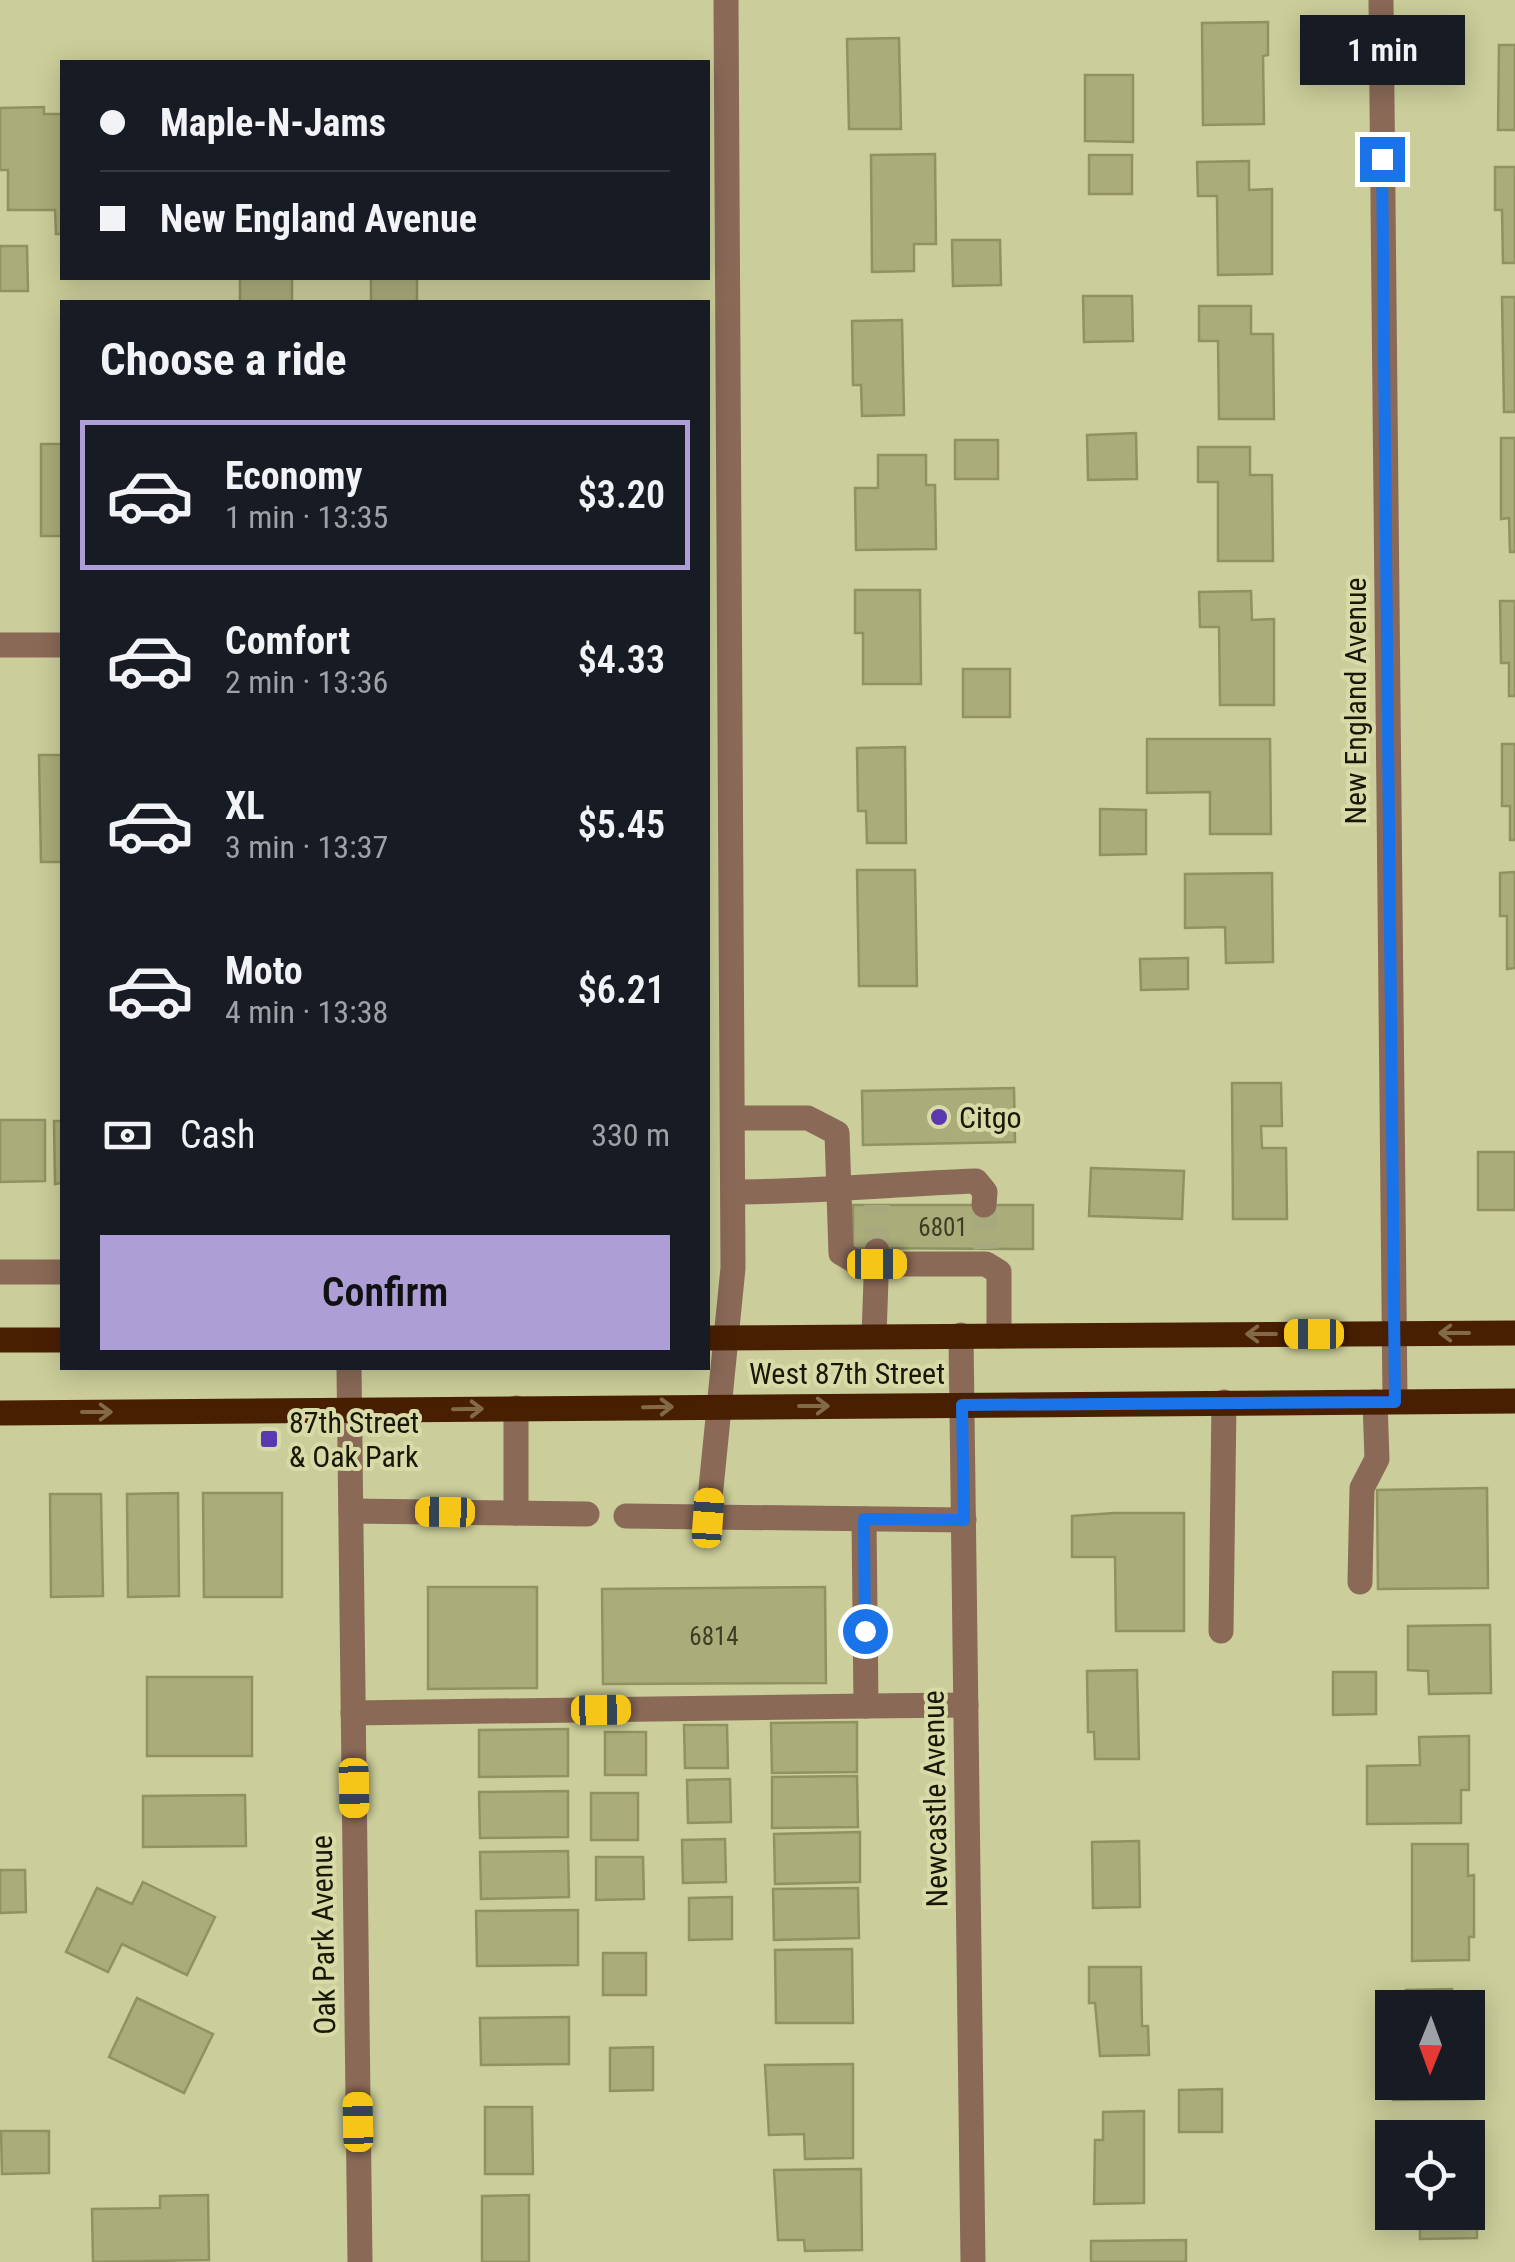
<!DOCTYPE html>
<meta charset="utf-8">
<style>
body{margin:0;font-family:"Roboto Condensed",sans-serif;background:#242831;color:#f1f3f6;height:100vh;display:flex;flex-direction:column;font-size:38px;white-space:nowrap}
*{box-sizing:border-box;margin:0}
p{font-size:32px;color:#9ea1a6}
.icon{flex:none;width:55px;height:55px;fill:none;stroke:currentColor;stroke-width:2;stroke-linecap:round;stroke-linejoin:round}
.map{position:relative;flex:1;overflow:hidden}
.drawer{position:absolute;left:60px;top:300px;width:650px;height:1070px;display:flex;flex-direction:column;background:#171b24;border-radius:0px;box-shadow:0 5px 25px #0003}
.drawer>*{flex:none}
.hud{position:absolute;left:60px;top:60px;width:650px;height:220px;border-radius:0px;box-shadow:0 5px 25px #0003;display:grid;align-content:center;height:220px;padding:0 40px;background:#171b24}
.needle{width:65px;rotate:181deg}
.tools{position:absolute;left:1375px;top:1990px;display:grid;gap:20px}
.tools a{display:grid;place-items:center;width:110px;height:110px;border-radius:0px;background:#171b24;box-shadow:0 5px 25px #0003;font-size:50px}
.end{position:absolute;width:45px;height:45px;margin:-22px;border:12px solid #1a73e8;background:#fff;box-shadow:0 0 0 5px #fff}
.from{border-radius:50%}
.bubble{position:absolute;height:70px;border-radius:0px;background:#171b24;box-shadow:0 5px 25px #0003;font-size:32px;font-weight:600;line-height:70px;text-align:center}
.car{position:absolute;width:30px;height:60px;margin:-30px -15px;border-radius:12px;box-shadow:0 0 8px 2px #0007;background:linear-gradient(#f5c518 24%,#345 0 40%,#f5c518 0 76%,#345 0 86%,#f5c518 0)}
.hud b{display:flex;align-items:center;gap:35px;height:95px;font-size:38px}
.hud b+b{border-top:2px solid #363941}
.hud i{width:25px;height:25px;background:#f1f3f6}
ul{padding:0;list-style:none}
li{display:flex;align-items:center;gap:30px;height:150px;margin:0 20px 15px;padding:0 20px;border:5px solid transparent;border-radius:0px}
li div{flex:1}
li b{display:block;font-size:38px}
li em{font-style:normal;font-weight:600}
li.selected{border-color:#ad9fd6}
li>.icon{width:90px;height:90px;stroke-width:1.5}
h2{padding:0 40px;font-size:45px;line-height:120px}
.pay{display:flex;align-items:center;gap:25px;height:110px;padding:0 40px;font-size:38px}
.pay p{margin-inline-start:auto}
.action{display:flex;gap:20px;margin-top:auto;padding:20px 40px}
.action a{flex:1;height:115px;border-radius:0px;background:#ad9fd6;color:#111;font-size:40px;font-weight:600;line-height:115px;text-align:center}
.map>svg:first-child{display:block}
.building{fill:#aaac7a;stroke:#909261;stroke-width:2.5}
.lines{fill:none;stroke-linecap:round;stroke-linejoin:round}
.minor-tunnel{stroke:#a7aa7c;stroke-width:25;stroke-dasharray:25 12;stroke-linecap:butt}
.minor{stroke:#8a6957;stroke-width:25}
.major{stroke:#491f02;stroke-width:25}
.oneway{stroke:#826a44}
.route{stroke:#1a73e8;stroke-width:12}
.poi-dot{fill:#5938b0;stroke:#d8dba7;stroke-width:4}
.labels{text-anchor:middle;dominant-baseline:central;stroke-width:8;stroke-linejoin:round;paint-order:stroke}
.number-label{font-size:25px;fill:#3c3d22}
.street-label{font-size:30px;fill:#171805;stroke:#d8dba7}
.poi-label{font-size:30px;fill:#171805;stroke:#d8dba7;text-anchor:start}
</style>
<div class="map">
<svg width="1515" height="2262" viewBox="0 0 1515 2262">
<rect width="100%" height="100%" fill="#cbce9a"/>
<!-- building -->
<g class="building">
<polygon points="1268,22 1268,55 1263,56 1264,124 1203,125 1202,23"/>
<polygon points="899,38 901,129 849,129 847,39"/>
<polygon points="1499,45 1515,45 1515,130 1498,130"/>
<polygon points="1085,75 1133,75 1133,142 1085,141"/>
<polygon points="44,107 44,114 62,114 62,234 56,234 55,210 8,210 8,170 0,170 0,108"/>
<polygon points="935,154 936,244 914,244 914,271 872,272 871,155"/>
<rect x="1089" y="155" width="43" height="39"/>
<polygon points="1249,161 1249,190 1272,189 1272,274 1218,275 1217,196 1198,196 1197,162"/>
<polygon points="1495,167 1515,167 1515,263 1503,263 1502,210 1495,210"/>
<polygon points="952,240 1000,240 1001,285 953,286"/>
<polygon points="0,246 27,246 28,291 0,291"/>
<rect x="240" y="278" width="52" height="24"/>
<rect x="371" y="278" width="46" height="24"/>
<polygon points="1083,296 1132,296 1133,341 1084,342"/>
<polygon points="1502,297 1515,297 1515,412 1504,412"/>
<polygon points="1199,306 1251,306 1251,334 1273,334 1274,419 1219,419 1218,341 1199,341"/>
<polygon points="902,320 904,415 862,416 861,385 853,385 852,321"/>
<polygon points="1136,433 1137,479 1088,480 1087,435"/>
<polygon points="1501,438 1515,438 1515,552 1510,552 1509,518 1501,519"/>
<rect x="955" y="440" width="43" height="39"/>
<rect x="41" y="444" width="21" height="92"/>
<polygon points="1198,447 1250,447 1250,475 1272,475 1273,561 1218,561 1218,482 1198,482"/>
<polygon points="878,455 926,455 926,485 935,485 936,549 856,550 855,488 878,488"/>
<polygon points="855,590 920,590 921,684 863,684 863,633 855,633"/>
<polygon points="1251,591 1252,620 1274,619 1274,705 1220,705 1219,627 1200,627 1199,592"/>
<polygon points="1500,601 1515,601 1515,696 1509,696 1509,663 1501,663"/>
<rect x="963" y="669" width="47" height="48"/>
<polygon points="1147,739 1270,739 1271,834 1210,834 1210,792 1147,793"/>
<polygon points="1502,744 1515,744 1515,840 1510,840 1510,806 1502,806"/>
<polygon points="905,747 906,843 867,843 866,811 858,811 857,748"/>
<polygon points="39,755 62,755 62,862 41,862"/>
<polygon points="1100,809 1146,810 1146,854 1100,855"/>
<polygon points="857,870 915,870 917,986 859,986"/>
<polygon points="1515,872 1515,968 1507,969 1507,916 1500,916 1500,873"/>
<polygon points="1272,873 1273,962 1226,963 1225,927 1185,928 1185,874"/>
<polygon points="1188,958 1188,989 1141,990 1140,959"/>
<polygon points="1232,1083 1281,1083 1282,1126 1261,1126 1262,1148 1286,1148 1287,1219 1233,1219"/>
<polygon points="1014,1088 1015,1142 863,1145 862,1091"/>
<polygon points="0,1120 45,1120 45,1181 0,1182"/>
<polygon points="54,1121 62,1121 62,1183 55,1184"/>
<rect x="1478" y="1152" width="37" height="58"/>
<polygon points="1091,1168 1184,1171 1182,1219 1089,1216"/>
<polygon points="853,1205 1033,1205 1033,1249 853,1248"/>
<polygon points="1487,1488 1488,1588 1378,1589 1377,1490"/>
<polygon points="178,1493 179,1596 128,1597 127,1494"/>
<polygon points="203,1493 282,1493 282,1597 204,1597"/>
<polygon points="50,1494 101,1494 103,1596 51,1597"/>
<polygon points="1114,1513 1184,1513 1184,1631 1116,1631 1115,1557 1072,1557 1072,1516"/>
<polygon points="428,1587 537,1587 537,1688 428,1689"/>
<polygon points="825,1587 826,1683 603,1684 602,1589"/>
<polygon points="1490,1625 1491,1693 1429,1694 1428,1671 1408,1670 1408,1626"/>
<polygon points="1137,1670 1139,1759 1095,1759 1094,1732 1088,1732 1087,1671"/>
<polygon points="1333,1672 1376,1672 1376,1714 1333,1715"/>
<rect x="147" y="1677" width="105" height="79"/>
<polygon points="857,1722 857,1772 772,1773 771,1723"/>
<polygon points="684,1725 727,1725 728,1768 685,1768"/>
<polygon points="568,1729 568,1776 479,1777 479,1730"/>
<rect x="605" y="1732" width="41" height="43"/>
<polygon points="1469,1736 1469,1790 1461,1790 1461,1823 1367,1824 1367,1766 1420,1765 1419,1737"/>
<polygon points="857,1776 858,1827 772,1828 772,1777"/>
<polygon points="730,1779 731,1822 688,1823 687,1780"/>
<polygon points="568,1791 568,1837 480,1838 479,1792"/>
<rect x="591" y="1793" width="47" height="47"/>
<polygon points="245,1795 246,1846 143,1847 143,1796"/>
<polygon points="860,1832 860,1882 775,1884 774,1834"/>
<polygon points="725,1839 726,1882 683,1883 682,1840"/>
<polygon points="1139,1841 1140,1907 1093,1908 1092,1842"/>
<polygon points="1412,1844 1468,1844 1468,1876 1474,1875 1474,1937 1469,1937 1469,1960 1412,1961"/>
<polygon points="568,1851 569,1897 481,1899 480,1852"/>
<polygon points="596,1857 643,1857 644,1899 596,1900"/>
<polygon points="0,1870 25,1870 26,1912 0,1913"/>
<polygon points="143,1882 215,1917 187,1975 122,1944 108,1972 66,1952 97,1888 132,1904"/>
<polygon points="858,1888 859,1938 774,1940 773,1889"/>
<polygon points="732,1897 732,1939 689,1940 689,1898"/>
<polygon points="578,1910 578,1965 477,1966 476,1911"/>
<polygon points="852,1949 853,2023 776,2023 775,1950"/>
<rect x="603" y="1953" width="43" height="42"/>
<polygon points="1089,1967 1141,1967 1142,2026 1148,2026 1149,2055 1100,2056 1095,2003 1089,2003"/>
<polygon points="1452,1989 1452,2008 1406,2008 1406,1990"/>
<polygon points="137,1998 213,2034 184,2093 109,2057"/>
<polygon points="569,2017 569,2064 481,2065 480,2018"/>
<polygon points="1468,2025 1475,2025 1476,2099 1393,2100 1393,2082 1468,2082"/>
<polygon points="653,2047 653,2090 610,2091 610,2048"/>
<polygon points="853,2064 853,2158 805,2159 804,2134 769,2135 765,2065"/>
<polygon points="1222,2089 1222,2132 1179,2132 1179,2090"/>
<polygon points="485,2107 532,2107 533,2174 485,2174"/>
<polygon points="1144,2111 1144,2203 1094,2204 1095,2140 1103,2140 1103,2112"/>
<polygon points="1390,2127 1476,2127 1477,2238 1420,2239 1420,2212 1468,2212 1468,2138 1392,2138 1390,2168"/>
<polygon points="1,2131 49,2131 49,2173 2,2174"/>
<polygon points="861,2169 862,2250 805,2251 804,2240 778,2240 774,2170"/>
<polygon points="208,2195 209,2260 93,2262 92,2209 160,2208 160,2196"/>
<polygon points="529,2195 529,2262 482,2262 482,2196"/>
<polygon points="1186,2240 1186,2262 1091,2262 1091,2241"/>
</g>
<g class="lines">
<!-- minor-tunnel -->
<g class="minor-tunnel">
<polyline points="984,1205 986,1249"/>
<polyline points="877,1251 877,1205"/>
</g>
<!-- minor -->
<g class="minor">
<polyline points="1381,0 1395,1401"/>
<polyline points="0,645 62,645"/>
<polyline points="733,1118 808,1118 837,1133 841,1253 860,1264 986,1264 999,1272 999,1336"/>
<path d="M733,1192C815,1192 894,1184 976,1181L985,1192L984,1205"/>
<polyline points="0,1272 62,1272"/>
<polyline points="961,1335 973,2262"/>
<polyline points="874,1336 877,1251"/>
<polyline points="349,1368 360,2262"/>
<polyline points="516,1408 516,1513"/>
<polyline points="351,1511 587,1514"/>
<polyline points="626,1516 964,1520"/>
<polyline points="708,1518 733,1268 726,0"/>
<polyline points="864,1519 866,1706 966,1705"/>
<polyline points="1360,1582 1362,1488 1377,1459 1375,1402"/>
<polyline points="1221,1631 1224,1402"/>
<polyline points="353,1713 866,1706"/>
</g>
<!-- major -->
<g class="major">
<polyline points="708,1338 1515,1333"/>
<polyline points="0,1340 62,1340"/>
<polyline points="0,1413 1515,1401"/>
</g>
</g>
<!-- one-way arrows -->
<defs><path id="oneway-shaft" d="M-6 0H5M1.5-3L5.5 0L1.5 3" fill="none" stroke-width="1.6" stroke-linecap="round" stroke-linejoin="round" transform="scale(2.5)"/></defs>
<g class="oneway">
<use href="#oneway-shaft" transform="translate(1454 1333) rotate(180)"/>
<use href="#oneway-shaft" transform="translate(1261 1334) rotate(180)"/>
<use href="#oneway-shaft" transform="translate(814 1406)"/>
<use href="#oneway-shaft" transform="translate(658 1407) rotate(-1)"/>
<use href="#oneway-shaft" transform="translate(468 1409) rotate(-1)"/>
<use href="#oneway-shaft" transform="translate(97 1412)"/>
</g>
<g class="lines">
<!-- route -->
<polyline class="route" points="865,1631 864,1519 964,1520 962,1405 1395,1402 1382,159"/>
</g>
<!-- markers -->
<g class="poi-dot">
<circle cx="939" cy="1117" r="10"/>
<rect x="259" y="1429" width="20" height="20" rx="5"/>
</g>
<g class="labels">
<!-- number labels -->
<g class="number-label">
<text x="943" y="1227">6801</text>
<text x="714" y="1636">6814</text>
</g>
<!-- street labels -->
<g class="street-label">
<text transform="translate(1355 701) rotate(-90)">New England Avenue</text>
<text x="847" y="1373">West 87th Street</text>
<text transform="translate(935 1799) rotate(-91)">Newcastle Avenue</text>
<text transform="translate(323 1935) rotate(-91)">Oak Park Avenue</text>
</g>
<!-- poi labels -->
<g class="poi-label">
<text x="959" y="1117">Citgo</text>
<text x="289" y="1422">87th Street<tspan x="289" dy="34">&amp; Oak Park</tspan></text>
</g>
</g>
</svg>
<div class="tools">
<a><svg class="needle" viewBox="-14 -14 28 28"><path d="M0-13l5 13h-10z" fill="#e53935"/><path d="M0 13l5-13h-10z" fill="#9ea1a6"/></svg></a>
<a><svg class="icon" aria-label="locate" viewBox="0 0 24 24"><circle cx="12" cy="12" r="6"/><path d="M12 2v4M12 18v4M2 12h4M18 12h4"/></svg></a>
</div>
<i class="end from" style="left:865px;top:1631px"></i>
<i class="end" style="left:1382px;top:159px"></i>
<div class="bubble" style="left:1300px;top:15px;width:165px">1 min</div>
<i class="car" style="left:877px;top:1264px;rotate:90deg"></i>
<i class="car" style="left:1314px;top:1334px;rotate:270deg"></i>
<i class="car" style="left:445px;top:1512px;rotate:271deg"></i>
<i class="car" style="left:708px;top:1518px;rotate:4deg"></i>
<i class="car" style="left:601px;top:1710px;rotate:89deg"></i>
<i class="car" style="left:354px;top:1788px;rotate:179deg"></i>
<i class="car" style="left:358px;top:2122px;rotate:359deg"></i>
<div class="hud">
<b><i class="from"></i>Maple-N-Jams</b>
<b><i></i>New England Avenue</b>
</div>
<section class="drawer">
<h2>Choose a ride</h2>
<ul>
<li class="selected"><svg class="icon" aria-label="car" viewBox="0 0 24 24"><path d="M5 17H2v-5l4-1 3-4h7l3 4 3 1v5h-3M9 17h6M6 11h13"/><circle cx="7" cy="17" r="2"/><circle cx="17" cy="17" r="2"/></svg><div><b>Economy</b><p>1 min · 13:35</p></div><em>$3.20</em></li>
<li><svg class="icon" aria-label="car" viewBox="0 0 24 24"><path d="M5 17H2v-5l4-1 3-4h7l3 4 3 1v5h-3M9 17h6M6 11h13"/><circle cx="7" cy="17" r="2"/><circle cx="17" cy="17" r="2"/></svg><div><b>Comfort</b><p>2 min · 13:36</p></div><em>$4.33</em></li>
<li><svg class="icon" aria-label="car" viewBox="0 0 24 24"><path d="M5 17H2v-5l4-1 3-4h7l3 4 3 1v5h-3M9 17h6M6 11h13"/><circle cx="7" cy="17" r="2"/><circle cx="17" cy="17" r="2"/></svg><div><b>XL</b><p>3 min · 13:37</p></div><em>$5.45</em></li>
<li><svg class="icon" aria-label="car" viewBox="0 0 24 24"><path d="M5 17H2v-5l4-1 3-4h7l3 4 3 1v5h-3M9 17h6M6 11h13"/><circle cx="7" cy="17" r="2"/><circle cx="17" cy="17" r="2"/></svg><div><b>Moto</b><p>4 min · 13:38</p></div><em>$6.21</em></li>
</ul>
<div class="pay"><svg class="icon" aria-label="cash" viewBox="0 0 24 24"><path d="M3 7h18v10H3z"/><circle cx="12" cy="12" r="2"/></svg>Cash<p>330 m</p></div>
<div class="action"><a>Confirm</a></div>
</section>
</div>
